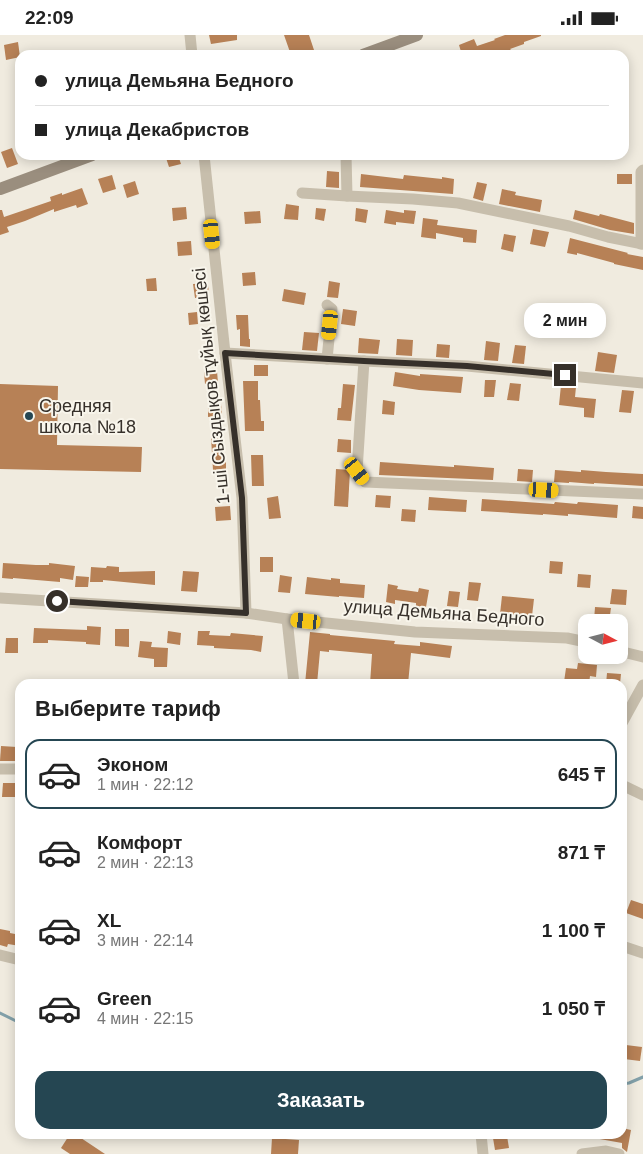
<!DOCTYPE html>
<html lang="ru">
<meta charset="utf-8">
<style>
body{margin:0;font-family:Arial,sans-serif;background:#f2f2f2;color:#222;height:100vh;display:flex;flex-direction:column;font-size:19px;white-space:nowrap}
*{box-sizing:border-box;margin:0}
p{font-size:16px;color:#767676}
.icon{flex:none;width:28px;height:28px;fill:none;stroke:currentColor;stroke-width:2;stroke-linecap:round;stroke-linejoin:round}
.map{position:relative;flex:1;overflow:hidden}
.details{position:absolute;left:15px;top:644px;width:612px;height:460px;display:flex;flex-direction:column;background:#fff;border-radius:15px;box-shadow:0 2px 12px #0003}
.details>*{flex:none}
.top-card{position:absolute;left:15px;top:15px;width:614px;height:110px;border-radius:15px;box-shadow:0 2px 12px #0003;display:grid;align-content:center;height:110px;padding:0 20px;background:#fff}
.needle{width:32px;rotate:97deg}
.controls{position:absolute;left:578px;top:579px;display:grid;gap:10px}
.controls a{display:grid;place-items:center;width:50px;height:50px;border-radius:10px;background:#fff;box-shadow:0 2px 12px #0003;font-size:25px}
.end{position:absolute;width:22px;height:22px;margin:-11px;border:6px solid #36302a;background:#fff;box-shadow:0 0 0 2px #fff}
.from{border-radius:50%}
.bubble{position:absolute;height:35px;border-radius:15px;background:#fff;box-shadow:0 2px 12px #0003;font-size:16px;font-weight:700;line-height:35px;text-align:center}
.car{position:absolute;width:15px;height:30px;margin:-15px -8px;border-radius:6px;box-shadow:0 0 4px 1px #0007;background:linear-gradient(#f5c518 24%,#345 0 40%,#f5c518 0 76%,#345 0 86%,#f5c518 0)}
.top-card b{display:flex;align-items:center;gap:18px;height:48px;font-size:19px}
.top-card b+b{border-top:1px solid #e0e0e0}
.top-card i{width:12px;height:12px;background:#222}
ul{padding:0;list-style:none}
li{display:flex;align-items:center;gap:15px;height:70px;margin:0 10px 8px;padding:0 10px;border:2px solid transparent;border-radius:15px}
li div{flex:1}
li b{display:block;font-size:19px}
li em{font-style:normal;font-weight:700}
li.current{border-color:#254652}
li>.icon{width:45px;height:45px;stroke-width:1.5}
h2{padding:0 20px;font-size:22px;line-height:60px}
.primary-button{display:flex;gap:10px;margin-top:auto;padding:10px 20px}
.primary-button a{flex:1;height:58px;border-radius:15px;background:#254652;color:#fff;font-size:20px;font-weight:700;line-height:58px;text-align:center}
.status{display:flex;justify-content:space-between;align-items:center;height:35px;padding:0 25px;background:#fff;direction:ltr}
.status svg{height:14px;fill:currentColor}
.map>svg:first-child{display:block}
.lines{fill:none;stroke-linecap:round;stroke-linejoin:round}
.stream{stroke:#82a0a9;stroke-width:3}
.building{fill:#b78156}
.street{stroke:#c7beac;stroke-width:11}
.secondary{stroke:#9a8e7e;stroke-width:12}
.route{stroke:#36302a;stroke-width:6}
.poi-dot{fill:#254652;stroke:#f8f5eb;stroke-width:2}
.labels{text-anchor:middle;dominant-baseline:central;stroke-width:4;stroke-linejoin:round;paint-order:stroke}
.street-label{font-size:18px;fill:#36302a;stroke:#f8f5eb}
.poi-label{font-size:18px;fill:#36302a;stroke:#f8f5eb;text-anchor:start}
</style>
<div class="status"><b>22:09</b><svg viewBox="0 0 49 12"><path d="M0 12V9h3v3zM5 12V6h3v6zM10 12V3h3v9zM15 12V0h3v12zM26 1h20v11H26zM47 4h2v5h-2z"/></svg></div>
<div class="map">
<svg width="643" height="1119" viewBox="0 0 643 1119">
<rect width="100%" height="100%" fill="#f0ebdf"/>
<g class="lines">
<!-- stream -->
<g class="stream">
<polyline points="0,978 20,988"/>
<polyline points="622,1049 629,1048 643,1042"/>
</g>
</g>
<!-- building -->
<g class="building">
<polygon points="209,0 237,0 237,5 211,9"/>
<polygon points="284,0 309,0 314,15 297,20 291,20"/>
<polygon points="505,0 541,0 541,1 524,7 524,9 510,14 511,15 499,19 499,18 492,20 462,20 459,10 474,4 477,11 495,5 494,4"/>
<polygon points="18,7 20,22 6,25 4,10"/>
<polygon points="12,113 18,129 7,133 1,117"/>
<polygon points="175,120 178,120 181,129 169,132 166,123"/>
<polygon points="327,136 339,137 339,153 326,152"/>
<polygon points="361,139 403,144 404,140 442,144 442,142 454,144 453,159 360,152"/>
<rect x="617" y="139" width="15" height="10"/>
<polygon points="112,140 116,154 103,158 98,144"/>
<polygon points="135,146 139,159 127,163 123,150"/>
<polygon points="477,147 487,149 483,166 473,163"/>
<polygon points="82,153 88,169 77,173 76,170 54,177 54,174 25,186 7,192 9,197 0,200 0,175 2,175 4,182 51,166 50,162 62,158 62,160"/>
<polygon points="502,154 516,157 515,160 542,165 540,177 499,169"/>
<polygon points="286,169 299,171 298,185 284,184"/>
<polygon points="186,172 187,184 173,186 172,173"/>
<polygon points="316,173 326,174 324,186 315,184"/>
<polygon points="356,173 368,175 366,188 355,186"/>
<polygon points="386,175 404,178 404,175 416,176 414,189 396,187 396,190 384,188"/>
<polygon points="575,175 599,181 600,179 634,188 634,199 610,195 573,184"/>
<polygon points="260,176 261,188 245,189 244,177"/>
<polygon points="423,183 438,185 437,190 477,195 476,208 463,207 463,203 436,198 436,204 421,202"/>
<polygon points="533,194 549,197 545,212 530,209"/>
<polygon points="504,199 516,201 513,217 501,214"/>
<polygon points="570,203 628,218 627,219 643,222 643,235 614,229 614,228 577,218 577,220 567,218"/>
<polygon points="191,206 192,220 178,221 177,207"/>
<polygon points="255,237 256,250 243,251 242,238"/>
<polygon points="156,243 157,256 147,256 146,244"/>
<polygon points="329,246 340,248 338,263 327,262"/>
<polygon points="208,248 209,262 195,263 193,249"/>
<polygon points="284,254 306,258 304,270 282,266"/>
<polygon points="343,274 357,276 355,291 341,289"/>
<polygon points="197,277 198,289 189,290 188,278"/>
<polygon points="236,280 248,280 249,304 250,304 250,312 240,311 240,294 237,295"/>
<polygon points="304,297 319,298 317,316 302,315"/>
<polygon points="359,303 380,305 378,319 358,318"/>
<polygon points="397,304 413,305 412,321 396,320"/>
<polygon points="486,306 500,308 498,326 484,325"/>
<polygon points="437,309 450,310 449,323 436,322"/>
<polygon points="515,310 526,311 524,329 512,328"/>
<polygon points="598,317 617,320 614,338 595,336"/>
<rect x="254" y="330" width="14" height="11"/>
<polygon points="217,336 218,348 205,349 204,337"/>
<polygon points="395,337 420,341 420,339 463,342 461,358 419,355 393,351"/>
<polygon points="485,345 496,345 494,362 484,362"/>
<polygon points="243,346 258,346 258,365 260,365 261,386 264,386 264,396 245,396"/>
<polygon points="510,348 521,349 519,366 507,365"/>
<polygon points="0,349 58,351 57,410 142,412 141,437 0,434"/>
<polygon points="343,349 355,350 351,386 337,385 338,373 341,373"/>
<polygon points="561,350 576,352 575,362 596,364 594,383 584,382 584,373 559,370"/>
<polygon points="622,355 634,356 631,378 619,377"/>
<polygon points="383,365 395,367 394,380 382,379"/>
<polygon points="221,369 222,380 208,382 208,370"/>
<polygon points="211,402 223,402 224,424 226,424 226,434 213,435"/>
<polygon points="338,404 351,405 351,418 337,417"/>
<polygon points="251,420 263,420 264,451 252,451"/>
<polygon points="380,427 454,432 454,430 494,433 493,445 379,440"/>
<polygon points="336,434 350,435 348,472 334,471"/>
<polygon points="518,434 533,435 532,447 517,446"/>
<polygon points="555,435 581,437 581,435 606,437 643,439 643,451 594,448 594,449 569,447 569,448 554,447"/>
<polygon points="376,460 391,461 390,473 375,472"/>
<polygon points="278,461 281,483 269,484 267,463"/>
<polygon points="429,462 467,465 466,477 428,475"/>
<polygon points="482,464 554,469 555,467 577,469 578,467 618,470 617,483 568,479 568,481 543,479 543,480 481,476"/>
<polygon points="230,471 231,485 216,486 215,472"/>
<polygon points="633,471 643,472 643,484 632,483"/>
<polygon points="402,474 416,475 415,487 401,486"/>
<rect x="260" y="522" width="13" height="15"/>
<polygon points="550,526 563,527 562,539 549,538"/>
<polygon points="3,528 36,530 49,530 49,528 75,531 73,545 60,543 60,547 13,543 13,544 2,543"/>
<polygon points="107,531 119,532 119,537 155,536 155,550 103,545 103,547 90,547 91,532 106,533"/>
<polygon points="183,536 199,537 197,557 181,556"/>
<polygon points="578,539 591,540 590,553 577,552"/>
<polygon points="280,540 292,542 290,558 278,557"/>
<polygon points="76,541 89,542 88,552 75,552"/>
<polygon points="307,542 331,545 331,543 340,544 340,548 365,550 364,563 339,561 339,562 305,559"/>
<polygon points="469,547 481,548 478,566 467,565"/>
<polygon points="388,549 398,551 397,554 418,557 419,553 429,555 426,572 416,571 416,568 395,565 395,569 386,567"/>
<polygon points="612,554 627,555 626,570 610,569"/>
<polygon points="449,556 460,557 458,572 447,571"/>
<polygon points="502,561 534,564 532,581 500,579"/>
<polygon points="595,572 611,573 609,587 594,586"/>
<polygon points="87,591 101,592 100,610 86,609 86,607 48,605 48,608 33,608 34,593 87,595"/>
<polygon points="115,594 129,594 129,612 115,611"/>
<polygon points="168,596 181,598 180,610 167,608"/>
<polygon points="198,596 210,596 209,600 230,601 231,598 263,601 261,617 251,615 230,614 214,613 214,611 197,610"/>
<polygon points="310,597 330,599 330,600 395,606 394,609 420,611 420,607 452,611 450,623 411,618 408,649 370,649 372,619 329,615 329,617 320,616 317,649 305,649"/>
<polygon points="6,603 18,603 18,618 5,618"/>
<polygon points="140,606 152,607 151,612 168,613 167,632 154,632 154,624 138,622"/>
<polygon points="578,628 597,630 596,642 590,641 589,649 574,649 564,647 566,633 577,634"/>
<polygon points="607,638 621,639 620,649 606,649"/>
<polygon points="1,711 17,712 16,726 0,726"/>
<polygon points="3,748 19,748 19,762 2,762"/>
<polygon points="631,865 643,869 643,884 626,878"/>
<polygon points="0,894 10,896 10,898 20,900 20,911 8,909 7,912 0,910"/>
<polygon points="626,1010 642,1012 640,1026 624,1024"/>
<polygon points="622,1093 631,1095 627,1117 622,1113 622,1108 594,1103 595,1099 622,1099"/>
<polygon points="70,1099 75,1099 105,1119 70,1119 61,1113"/>
<polygon points="507,1101 509,1113 495,1115 493,1103"/>
<polygon points="272,1103 299,1105 298,1119 271,1119"/>
</g>
<g class="lines">
<!-- street -->
<g class="street">
<polyline points="190,0 192,20"/>
<polyline points="204,120 225,318 242,463 246,578"/>
<polyline points="346,120 347,161 413,164 458,168 569,191 608,202 643,209"/>
<polyline points="302,158 347,161"/>
<polyline points="641,209 641,137 643,135"/>
<polyline points="225,318 364,326 467,331 643,348"/>
<polyline points="327,324 332,274 327,270"/>
<polyline points="364,326 357,436 365,447 643,459"/>
<polyline points="0,563 246,578 287,584 415,597 567,603 586,607"/>
<polyline points="287,584 294,649"/>
<polyline points="619,616 643,622"/>
<polyline points="622,688 643,650"/>
<polyline points="0,734 20,734"/>
<polyline points="622,750 643,760"/>
<polyline points="622,911 643,918"/>
<polyline points="0,920 20,925"/>
<polyline points="481,1099 483,1119"/>
<polyline points="582,1119 606,1116 619,1119"/>
</g>
<!-- secondary -->
<g class="secondary">
<polyline points="363,20 417,0"/>
<polyline points="0,154 92,120"/>
</g>
</g>
<g class="lines">
<!-- route -->
<polyline class="route" points="57,566 246,578 242,463 225,318 364,326 467,331 565,340"/>
</g>
<!-- markers -->
<circle class="poi-dot" cx="29" cy="381" r="5"/>
<g class="labels">
<!-- street labels -->
<g class="street-label">
<text transform="translate(211 351) rotate(-96)">1-ші Сыздықов тұйық көшесі</text>
<text transform="translate(444 578) rotate(4)">улица Демьяна Бедного</text>
</g>
<!-- poi labels -->
<g class="poi-label">
<text x="39" y="371">Средняя<tspan x="39" dy="21">школа №18</tspan></text>
</g>
</g>
</svg>
<div class="controls">
<a><svg class="needle" viewBox="-14 -14 28 28"><path d="M0-13l5 13h-10z" fill="#e53935"/><path d="M0 13l5-13h-10z" fill="#767676"/></svg></a>
</div>
<i class="end from" style="left:57px;top:566px"></i>
<i class="end" style="left:565px;top:340px"></i>
<div class="bubble" style="left:524px;top:268px;width:82px">2 мин</div>
<i class="car" style="left:212px;top:199px;rotate:174deg"></i>
<i class="car" style="left:330px;top:290px;rotate:186deg"></i>
<i class="car" style="left:357px;top:436px;rotate:142deg"></i>
<i class="car" style="left:544px;top:455px;rotate:93deg"></i>
<i class="car" style="left:306px;top:586px;rotate:276deg"></i>
<div class="top-card">
<b><i class="from"></i>улица Демьяна Бедного</b>
<b><i></i>улица Декабристов</b>
</div>
<section class="details">
<h2>Выберите тариф</h2>
<ul>
<li class="current"><svg class="icon" aria-label="car" viewBox="0 0 24 24"><path d="M5 17H2v-5l4-1 3-4h7l3 4 3 1v5h-3M9 17h6M6 11h13"/><circle cx="7" cy="17" r="2"/><circle cx="17" cy="17" r="2"/></svg><div><b>Эконом</b><p>1 мин · 22:12</p></div><em>645 ₸</em></li>
<li><svg class="icon" aria-label="car" viewBox="0 0 24 24"><path d="M5 17H2v-5l4-1 3-4h7l3 4 3 1v5h-3M9 17h6M6 11h13"/><circle cx="7" cy="17" r="2"/><circle cx="17" cy="17" r="2"/></svg><div><b>Комфорт</b><p>2 мин · 22:13</p></div><em>871 ₸</em></li>
<li><svg class="icon" aria-label="car" viewBox="0 0 24 24"><path d="M5 17H2v-5l4-1 3-4h7l3 4 3 1v5h-3M9 17h6M6 11h13"/><circle cx="7" cy="17" r="2"/><circle cx="17" cy="17" r="2"/></svg><div><b>XL</b><p>3 мин · 22:14</p></div><em>1 100 ₸</em></li>
<li><svg class="icon" aria-label="car" viewBox="0 0 24 24"><path d="M5 17H2v-5l4-1 3-4h7l3 4 3 1v5h-3M9 17h6M6 11h13"/><circle cx="7" cy="17" r="2"/><circle cx="17" cy="17" r="2"/></svg><div><b>Green</b><p>4 мин · 22:15</p></div><em>1 050 ₸</em></li>
</ul>
<div class="primary-button"><a>Заказать</a></div>
</section>
</div>
